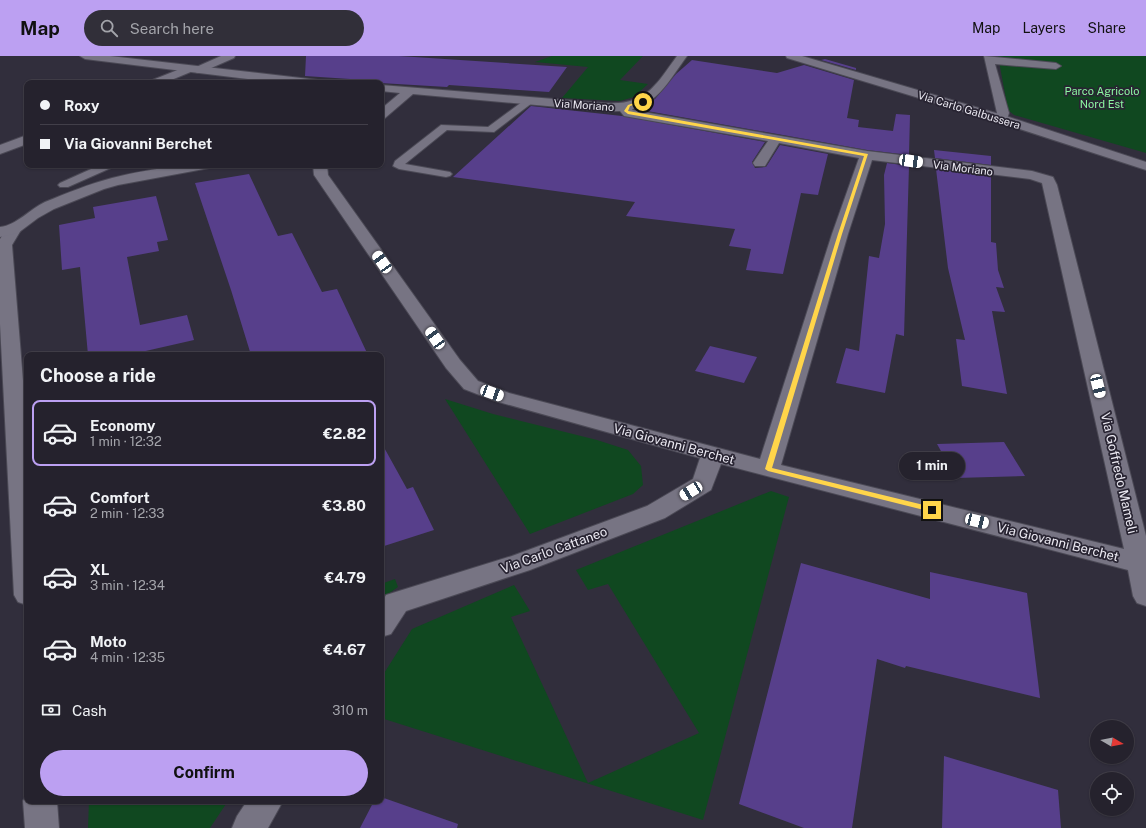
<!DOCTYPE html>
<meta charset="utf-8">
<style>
body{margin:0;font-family:"Public Sans",sans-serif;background:#312f39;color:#f1f3f6;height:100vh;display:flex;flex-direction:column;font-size:15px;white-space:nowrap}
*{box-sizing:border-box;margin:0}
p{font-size:13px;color:#a3a4aa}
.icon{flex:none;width:22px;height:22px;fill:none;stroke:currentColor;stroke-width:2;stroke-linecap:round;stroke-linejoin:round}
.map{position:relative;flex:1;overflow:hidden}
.panel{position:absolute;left:24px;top:296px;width:360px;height:452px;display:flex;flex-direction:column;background:#25222d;border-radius:8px;box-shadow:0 1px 3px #0004,0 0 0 1px #423f49}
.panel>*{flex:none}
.top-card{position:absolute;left:24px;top:24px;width:360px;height:88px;border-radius:8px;box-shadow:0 1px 3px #0004,0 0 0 1px #423f49;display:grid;align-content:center;height:88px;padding:0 16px;background:#25222d}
.needle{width:26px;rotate:100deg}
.buttons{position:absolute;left:1090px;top:664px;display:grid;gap:8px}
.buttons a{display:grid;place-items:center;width:44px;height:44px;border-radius:50%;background:#25222d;box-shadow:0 1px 3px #0004,0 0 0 1px #423f49;font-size:20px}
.end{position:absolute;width:18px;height:18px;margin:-9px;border:5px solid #ffd54a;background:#111;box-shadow:0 0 0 2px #111}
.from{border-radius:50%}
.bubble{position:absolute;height:28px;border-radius:14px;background:#25222d;box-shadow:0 1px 3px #0004,0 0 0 1px #423f49;font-size:13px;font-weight:700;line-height:28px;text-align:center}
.car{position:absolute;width:12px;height:24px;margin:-12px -6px;border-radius:5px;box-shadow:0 0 3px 1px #0007;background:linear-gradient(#fff 24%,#345 0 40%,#fff 0 76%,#345 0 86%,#fff 0)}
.top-card b{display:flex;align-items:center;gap:14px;height:38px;font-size:15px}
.top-card b+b{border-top:1px solid #423f49}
.top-card i{width:10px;height:10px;background:#f1f3f6}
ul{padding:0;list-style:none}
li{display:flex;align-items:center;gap:12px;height:66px;margin:0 8px 6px;padding:0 8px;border:2px solid transparent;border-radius:8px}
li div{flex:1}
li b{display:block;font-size:15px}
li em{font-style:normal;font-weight:700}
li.on{border-color:#bca0f2}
li>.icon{width:36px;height:36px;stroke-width:1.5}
h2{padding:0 16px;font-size:18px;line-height:48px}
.pay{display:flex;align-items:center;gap:10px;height:44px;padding:0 16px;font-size:15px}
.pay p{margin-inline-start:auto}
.primary-button{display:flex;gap:8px;margin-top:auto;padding:8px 16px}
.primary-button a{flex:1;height:46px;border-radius:24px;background:#bca0f2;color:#111;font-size:16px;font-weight:700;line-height:46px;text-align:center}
header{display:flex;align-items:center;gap:24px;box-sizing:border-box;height:56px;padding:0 20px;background:#bca0f2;color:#111}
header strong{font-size:19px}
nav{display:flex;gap:22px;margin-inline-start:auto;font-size:14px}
.search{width:280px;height:36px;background:#312f39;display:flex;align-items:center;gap:10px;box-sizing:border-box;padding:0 14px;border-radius:22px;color:#a3a4aa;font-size:15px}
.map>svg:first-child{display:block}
.green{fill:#104820}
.building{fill:#573f8b}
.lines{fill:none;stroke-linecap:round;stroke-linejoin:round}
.service-casing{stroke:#4b4955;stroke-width:2}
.minor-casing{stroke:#4b4955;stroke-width:2}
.tertiary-casing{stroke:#4b4955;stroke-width:2}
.service{fill:#777483;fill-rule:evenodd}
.minor{fill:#777483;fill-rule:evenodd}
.tertiary{fill:#777483;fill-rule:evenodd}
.route{fill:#ffd54a}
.labels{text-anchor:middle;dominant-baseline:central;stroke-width:3.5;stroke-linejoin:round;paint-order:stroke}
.far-park-label{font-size:11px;fill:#8bf5a0;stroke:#282432}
.far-street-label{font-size:11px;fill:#ebe9f2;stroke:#282432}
.street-label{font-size:13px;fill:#ebe9f2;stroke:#282432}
</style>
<header>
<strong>Map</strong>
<div class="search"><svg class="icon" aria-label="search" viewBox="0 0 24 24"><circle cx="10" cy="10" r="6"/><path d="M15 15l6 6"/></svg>Search here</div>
<nav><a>Map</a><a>Layers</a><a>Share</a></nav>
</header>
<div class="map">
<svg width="1146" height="772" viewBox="0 0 1146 772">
<rect width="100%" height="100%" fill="#312e3c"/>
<!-- green -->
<g class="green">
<polygon points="552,0 643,0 620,24 648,28 634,41 620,45 562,42 588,11 535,6"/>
<polygon points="998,0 1146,0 1146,97 1014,59 1008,54"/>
<polygon points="445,343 493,358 597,384 628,394 641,410 643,429 633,438 530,478"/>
<polygon points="771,435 789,441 703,764 381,662 381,622 412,573 514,529 530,555 511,561 588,727 699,677 608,528 588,534 576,514"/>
<polygon points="395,523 398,531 381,543 381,528"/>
<polygon points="89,745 228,745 210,772 88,772"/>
</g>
<!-- building -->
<g class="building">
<polygon points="306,0 399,0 567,11 549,36 449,29 447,31 347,25 350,23 305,20"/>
<polygon points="825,3 856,12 856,14 821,4"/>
<polygon points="692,4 777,17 804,9 854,24 847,62 859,64 858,71 893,75 896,58 910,59 909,99 867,94 636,53 655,43 676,18"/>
<polygon points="531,50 622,60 765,86 752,106 755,112 766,111 780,89 828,98 818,139 801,137 783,218 746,214 751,193 729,190 735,173 626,160 635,146 453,121"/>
<polygon points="934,94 991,100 991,109 935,102"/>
<polygon points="887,107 909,110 904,280 896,278 885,337 836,327 846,292 859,295 869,200 879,202 885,168 884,119"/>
<polygon points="936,113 991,120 991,186 996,187 998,214 1004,232 996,231 1005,256 992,255 1007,338 962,330 956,283 965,284 948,212"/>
<polygon points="249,118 278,180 292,177 322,236 337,233 368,299 251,299 231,234 195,127"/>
<polygon points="156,140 168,184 157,186 159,195 127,201 140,269 187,259 194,284 128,299 88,299 80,211 62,214 59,169 95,162 93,151"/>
<polygon points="710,290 757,301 744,327 695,315"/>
<polygon points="381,386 407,433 413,431 434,474 381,491"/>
<polygon points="1004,386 1025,420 956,422 937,388"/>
<polygon points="801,507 930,543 930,516 1027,537 1040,642 906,610 905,612 877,603 852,772 804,772 739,748"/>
<polygon points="944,700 1058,734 1061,772 942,772"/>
<polygon points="381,741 458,768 457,772 360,772 374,745 381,745"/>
</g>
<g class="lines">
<!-- service casing -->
<g class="service-casing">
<g id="service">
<polygon points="529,42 534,45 532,47 494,76 447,74 405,108 450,116 452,118 450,120 446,121 399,113 393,110 395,105 441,69 488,71 526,43"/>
<polygon points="100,109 115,109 113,111 68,131 60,131 58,129 60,127"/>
</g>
</g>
<!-- minor casing -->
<g class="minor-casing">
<g id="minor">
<polygon points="221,0 235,0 234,2 202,16 198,17 193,15 164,27 149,27 150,25 185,11 189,10 194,12"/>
<polygon points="984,0 1056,7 1061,10 1056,13 995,8 1009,57 1006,66 998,66 996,63 997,57"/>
<path d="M629,46L633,48L635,50L632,54L867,95L1032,115L1053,121L1057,129L1146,480V550L1137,547L1133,540L1128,514L721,408L711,434L665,462L530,514L406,555L391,578L381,581V548L386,539L512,500L647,450L693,423L700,402L495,345L464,333L446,312L314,119L313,109H327L328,119L460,304L478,325L509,337L760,403L832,178L859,102L779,87L765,110H755L753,107L768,85L624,60L620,55L625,48ZM872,104L1030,123L1042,127L1124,493L781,409L848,178Z"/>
<polygon points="27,79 27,88 0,98 0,89"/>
<polygon points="13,169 18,171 21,174 12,189 27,374 27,549 18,546 14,539 0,268 0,183 8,171"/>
<polygon points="27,737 27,745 57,745 59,772 25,772 23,745"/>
<polygon points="247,745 283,745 268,772 232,772 237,760"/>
</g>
</g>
<!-- tertiary casing -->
<g class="tertiary-casing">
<g id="tertiary">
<polygon points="80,0 110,0 318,24 323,27 285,27 257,24 85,3"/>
<path d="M677,0H687C662,35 652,58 604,55L413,38L385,62L381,63V53L400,37L381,35V29L604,47C646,50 655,30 677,0Z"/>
<polygon points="786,0 802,0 1006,60 1146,106 1146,114 998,66 787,2"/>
<path d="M182,109H211L209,112L204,113L118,129L104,133L54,153L38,162L18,177L0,181V171C17,169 30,153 45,146C67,137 89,128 112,122C134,116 158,113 182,109Z"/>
</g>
</g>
<!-- service -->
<use href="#service" class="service"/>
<!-- minor -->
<use href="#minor" class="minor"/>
<!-- tertiary -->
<use href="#tertiary" class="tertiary"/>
</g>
<!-- route -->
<polygon class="route" points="643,44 644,46 630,50 628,55 868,98 842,178 772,412 932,451 934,452 934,456 932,456 768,415 765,413 838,178 864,100 628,58 624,55 628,49"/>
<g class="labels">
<!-- far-park labels -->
<g class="far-park-label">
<text x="1102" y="35">Parco Agricolo<tspan x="1102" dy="13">Nord Est</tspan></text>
</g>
<!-- far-street labels -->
<g class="far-street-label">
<text transform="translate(584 49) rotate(4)">Via Moriano</text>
<text transform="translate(969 54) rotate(17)">Via Carlo Galbussera</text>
<text transform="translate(963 112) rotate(7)">Via Moriano</text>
</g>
<!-- street labels -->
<g class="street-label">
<text transform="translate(674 388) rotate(15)">Via Giovanni Berchet</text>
<text transform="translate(1119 417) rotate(77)">Via Goffredo Mameli</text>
<text transform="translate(1058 486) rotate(14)">Via Giovanni Berchet</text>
<text transform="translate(554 494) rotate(-20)">Via Carlo Cattaneo</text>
</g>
</g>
</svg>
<div class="buttons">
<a><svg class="needle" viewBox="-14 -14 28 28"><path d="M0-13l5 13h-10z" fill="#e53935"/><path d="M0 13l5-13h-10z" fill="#a3a4aa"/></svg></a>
<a><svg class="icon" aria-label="locate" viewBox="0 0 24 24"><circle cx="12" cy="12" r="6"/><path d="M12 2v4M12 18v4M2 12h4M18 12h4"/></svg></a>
</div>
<i class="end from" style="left:643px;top:46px"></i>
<i class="end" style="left:932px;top:454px"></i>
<div class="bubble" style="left:899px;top:396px;width:66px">1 min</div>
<i class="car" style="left:911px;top:105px;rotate:98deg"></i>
<i class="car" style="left:382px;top:206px;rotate:325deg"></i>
<i class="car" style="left:435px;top:282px;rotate:325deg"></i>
<i class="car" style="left:1098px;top:330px;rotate:166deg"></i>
<i class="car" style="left:492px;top:337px;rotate:110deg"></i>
<i class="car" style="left:691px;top:435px;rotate:239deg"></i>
<i class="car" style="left:977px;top:465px;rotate:104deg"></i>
<div class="top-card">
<b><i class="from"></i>Roxy</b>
<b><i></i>Via Giovanni Berchet</b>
</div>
<section class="panel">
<h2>Choose a ride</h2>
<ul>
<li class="on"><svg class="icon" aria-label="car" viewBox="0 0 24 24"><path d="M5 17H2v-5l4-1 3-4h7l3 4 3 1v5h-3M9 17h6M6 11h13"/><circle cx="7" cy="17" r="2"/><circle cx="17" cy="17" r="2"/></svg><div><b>Economy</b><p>1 min · 12:32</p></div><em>€2.82</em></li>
<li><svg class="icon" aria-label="car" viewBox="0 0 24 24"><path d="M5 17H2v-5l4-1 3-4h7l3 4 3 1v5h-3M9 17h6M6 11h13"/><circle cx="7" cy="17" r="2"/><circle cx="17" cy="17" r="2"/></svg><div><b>Comfort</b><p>2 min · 12:33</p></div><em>€3.80</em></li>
<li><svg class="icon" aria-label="car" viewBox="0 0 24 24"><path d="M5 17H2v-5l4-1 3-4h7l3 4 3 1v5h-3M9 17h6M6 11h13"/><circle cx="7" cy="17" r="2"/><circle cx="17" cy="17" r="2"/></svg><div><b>XL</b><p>3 min · 12:34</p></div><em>€4.79</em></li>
<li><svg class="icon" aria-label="car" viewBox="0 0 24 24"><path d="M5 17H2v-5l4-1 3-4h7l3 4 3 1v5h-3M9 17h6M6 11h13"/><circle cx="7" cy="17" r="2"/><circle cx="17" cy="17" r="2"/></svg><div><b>Moto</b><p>4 min · 12:35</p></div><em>€4.67</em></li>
</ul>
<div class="pay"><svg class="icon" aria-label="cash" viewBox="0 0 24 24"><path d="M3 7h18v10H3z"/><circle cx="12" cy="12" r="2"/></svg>Cash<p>310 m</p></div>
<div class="primary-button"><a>Confirm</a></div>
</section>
</div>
